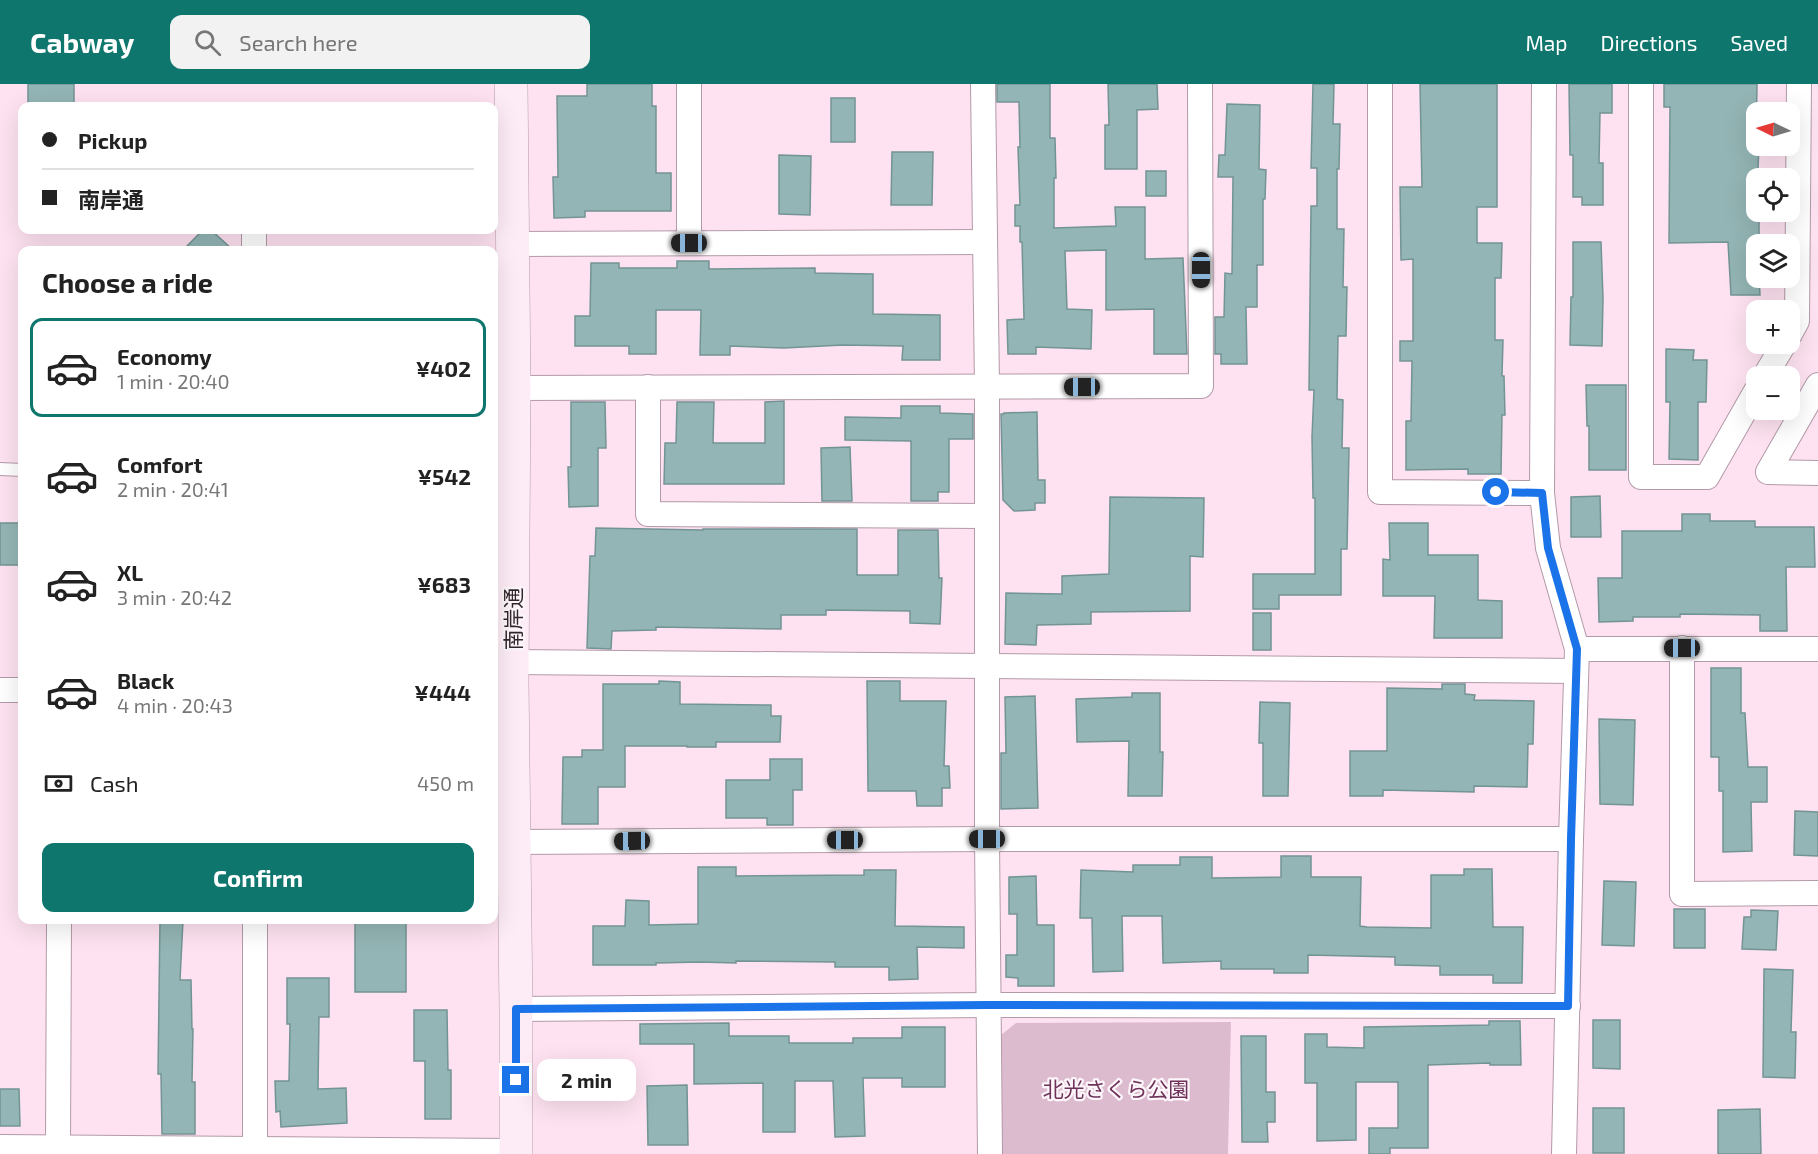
<!DOCTYPE html>
<meta charset="utf-8">
<style>
body{margin:0;font-family:"Exo 2","Noto Sans JP",sans-serif;background:#f2f2f2;color:#222;height:100vh;display:flex;flex-direction:column;font-size:22px;white-space:nowrap}
*{box-sizing:border-box;margin:0}
p{font-size:20px;color:#767676}
.icon{flex:none;width:33px;height:33px;fill:none;stroke:currentColor;stroke-width:2;stroke-linecap:round;stroke-linejoin:round}
.map{position:relative;flex:1;overflow:hidden}
.side{position:absolute;left:18px;top:162px;width:480px;height:678px;display:flex;flex-direction:column;background:#fff;border-radius:12px;box-shadow:0 6px 24px #0002}
.side>*{flex:none}
.hud{position:absolute;left:18px;top:18px;width:480px;height:132px;border-radius:12px;box-shadow:0 6px 24px #0002;display:grid;align-content:center;height:132px;padding:0 24px;background:#fff}
.needle{width:39px;rotate:275deg}
.controls{position:absolute;left:1746px;top:18px;display:grid;gap:12px}
.controls a{display:grid;place-items:center;width:54px;height:54px;border-radius:12px;background:#fff;box-shadow:0 6px 24px #0002;font-size:30px}
.end{position:absolute;width:27px;height:27px;margin:-14px;border:8px solid #1a73e8;background:#fff;box-shadow:0 0 0 3px #fff}
.from{border-radius:50%}
.bubble{position:absolute;height:42px;border-radius:12px;background:#fff;box-shadow:0 6px 24px #0002;font-size:20px;font-weight:700;line-height:42px;text-align:center}
.car{position:absolute;width:18px;height:36px;margin:-18px -9px;border-radius:8px;box-shadow:0 0 4px 2px #0007;background:linear-gradient(#222 24%,#8ab4d8 0 40%,#222 0 76%,#8ab4d8 0 86%,#222 0)}
.hud b{display:flex;align-items:center;gap:21px;height:57px;font-size:22px}
.hud b+b{border-top:2px solid #e0e0e0}
.hud i{width:15px;height:15px;background:#222}
ul{padding:0;list-style:none}
li{display:flex;align-items:center;gap:18px;height:99px;margin:0 12px 9px;padding:0 12px;border:3px solid transparent;border-radius:12px}
li div{flex:1}
li b{display:block;font-size:22px}
li em{font-style:normal;font-weight:700}
li.current{border-color:#0f766e}
li>.icon{width:54px;height:54px;stroke-width:1.5}
h2{padding:0 24px;font-size:27px;line-height:72px}
.pay{display:flex;align-items:center;gap:15px;height:66px;padding:0 24px;font-size:22px}
.pay p{margin-inline-start:auto}
.action{display:flex;gap:12px;margin-top:auto;padding:12px 24px}
.action a{flex:1;height:69px;border-radius:12px;background:#0f766e;color:#fff;font-size:24px;font-weight:700;line-height:69px;text-align:center}
header{display:flex;align-items:center;gap:36px;box-sizing:border-box;height:84px;padding:0 30px;background:#0f766e;color:#fff}
header strong{font-size:28px}
nav{display:flex;gap:33px;margin-inline-start:auto;font-size:21px}
.search{width:420px;height:54px;background:#f2f2f2;display:flex;align-items:center;gap:15px;box-sizing:border-box;padding:0 21px;border-radius:12px;color:#767676;font-size:22px}
.map>svg:first-child{display:block}
.green{fill:#ddbbce}
.building{fill:#94b5b5;stroke:#739494;stroke-width:1.5}
.lines{fill:none;stroke-linecap:round;stroke-linejoin:round}
.lane-casing{stroke:#b39aa8;stroke-width:14}
.street-casing{stroke:#b39aa8;stroke-width:26}
.secondary-casing{stroke:#b39aa8;stroke-width:34}
.lane{stroke:#fff;stroke-width:12}
.street{stroke:#fff;stroke-width:24}
.secondary{stroke:#fdecf6;stroke-width:33}
.route{stroke:#1a73e8;stroke-width:8}
.labels{text-anchor:middle;dominant-baseline:central;stroke-width:4.5;stroke-linejoin:round;paint-order:stroke}
.street-label{font-size:21px;fill:#31262c;stroke:#fcf6fa}
.park-label{font-size:21px;fill:#6e3259;stroke:#fcf6fa}
</style>
<header>
<strong>Cabway</strong>
<div class="search"><svg class="icon" aria-label="search" viewBox="0 0 24 24"><circle cx="10" cy="10" r="6"/><path d="M15 15l6 6"/></svg>Search here</div>
<nav><a>Map</a><a>Directions</a><a>Saved</a></nav>
</header>
<div class="map">
<svg width="1818" height="1070" viewBox="0 0 1818 1070">
<rect width="100%" height="100%" fill="#fee2f1"/>
<!-- green -->
<polygon class="green" points="1231,938 1228,1070 1003,1070 1000,1067 1001,951 1016,939"/>
<!-- building -->
<g class="building">
<rect x="28" y="0" width="46" height="22"/>
<polygon points="587,0 652,0 652,22 656,22 656,89 671,89 671,127 585,127 585,133 554,134 553,93 558,93 557,12 587,12"/>
<polygon points="997,0 1050,0 1050,54 1055,54 1056,94 1054,94 1054,144 1116,142 1115,123 1145,123 1145,175 1183,174 1187,270 1154,270 1154,225 1106,226 1106,166 1065,167 1067,225 1092,226 1091,265 1036,263 1036,270 1008,270 1007,236 1024,235 1022,158 1020,158 1020,142 1015,142 1015,121 1020,121 1018,63 1020,63 1019,18 997,18"/>
<polygon points="1108,0 1157,0 1158,25 1137,26 1137,85 1105,85 1105,41 1109,41"/>
<polygon points="1313,0 1334,0 1333,40 1340,40 1339,85 1337,85 1337,145 1344,145 1343,203 1347,203 1346,252 1338,252 1337,315 1343,316 1342,364 1349,364 1347,465 1341,465 1341,511 1279,511 1279,525 1253,525 1253,490 1315,490 1315,414 1313,414 1312,353 1314,306 1309,306 1311,122 1317,122 1317,84 1311,84"/>
<polygon points="1420,0 1497,0 1497,123 1477,123 1477,159 1502,159 1501,194 1495,194 1495,256 1503,256 1502,292 1504,292 1505,331 1502,331 1501,390 1468,390 1468,385 1406,386 1406,337 1411,337 1412,277 1400,277 1400,257 1413,257 1413,175 1401,176 1400,103 1422,103"/>
<polygon points="1569,0 1612,0 1612,29 1600,29 1599,79 1603,79 1603,121 1582,121 1582,113 1573,113 1573,71 1570,71"/>
<polygon points="1664,0 1757,0 1756,62 1759,62 1756,128 1759,128 1759,160 1756,160 1756,194 1759,194 1760,211 1731,211 1728,158 1669,159 1670,23 1664,23"/>
<rect x="831" y="14" width="24" height="44"/>
<polygon points="1227,20 1260,21 1259,85 1266,86 1265,115 1263,115 1263,181 1257,181 1257,223 1246,223 1247,280 1221,280 1221,270 1215,270 1215,233 1224,233 1225,189 1232,190 1233,93 1218,93 1219,71 1225,71"/>
<polygon points="892,68 933,68 932,121 891,121"/>
<polygon points="779,71 811,72 810,131 779,130"/>
<rect x="1146" y="87" width="20" height="25"/>
<polygon points="203,146 211,146 233,166 183,166"/>
<polygon points="1573,158 1601,158 1603,214 1602,262 1570,261 1571,213 1573,213"/>
<polygon points="677,177 709,177 709,185 815,184 815,189 873,190 873,230 940,231 940,276 902,276 903,262 843,261 784,264 730,262 730,271 700,271 701,226 656,226 656,270 629,270 629,262 575,262 575,232 590,232 591,179 619,179 619,184 677,184"/>
<polygon points="1666,265 1694,266 1693,276 1707,276 1706,318 1698,318 1698,376 1669,375 1670,318 1666,318"/>
<polygon points="1586,301 1626,301 1626,386 1589,386 1589,342 1587,342"/>
<polygon points="784,317 784,400 664,400 665,359 676,359 677,318 714,318 713,359 765,359 765,318"/>
<polygon points="571,318 605,318 606,364 598,364 598,422 569,423 568,383 571,383"/>
<polygon points="901,322 940,322 940,329 973,330 973,355 949,355 949,408 938,408 938,417 911,417 911,357 845,356 845,333 901,334"/>
<polygon points="1037,328 1038,396 1045,396 1045,419 1035,419 1035,426 1014,427 1003,416 1001,330 1004,330 1004,329"/>
<polygon points="850,363 852,417 822,417 821,364"/>
<polygon points="1600,412 1601,453 1571,453 1571,413"/>
<polygon points="1110,413 1204,414 1203,473 1190,472 1190,527 1091,528 1091,540 1037,541 1036,561 1005,560 1006,509 1062,510 1062,492 1109,490"/>
<polygon points="1682,430 1710,430 1710,437 1755,437 1755,443 1814,443 1815,483 1786,483 1787,547 1760,547 1760,531 1680,530 1680,533 1633,533 1633,537 1599,538 1598,494 1622,494 1622,447 1682,447"/>
<rect x="0" y="439" width="22" height="42"/>
<polygon points="1389,439 1428,439 1428,471 1478,471 1478,516 1502,517 1502,554 1434,554 1435,512 1383,512 1383,475 1390,476"/>
<polygon points="596,444 703,446 703,445 857,445 857,491 898,491 898,446 938,446 939,494 942,494 940,540 910,539 910,527 826,526 826,531 781,531 781,545 656,543 656,546 612,547 611,565 587,564 590,472 595,472"/>
<rect x="1253" y="529" width="18" height="37"/>
<polygon points="1711,584 1741,584 1741,629 1745,629 1748,683 1767,683 1767,718 1751,718 1752,767 1723,768 1723,707 1719,707 1719,673 1711,673"/>
<polygon points="659,597 680,598 680,620 771,621 771,632 781,632 780,658 716,658 716,663 687,663 687,662 625,662 625,703 598,703 598,740 562,740 563,673 582,673 582,666 603,666 603,600 659,600"/>
<polygon points="867,597 900,597 900,617 946,617 944,682 949,682 950,704 942,704 942,722 917,722 916,707 868,707"/>
<polygon points="1442,600 1465,600 1465,610 1475,611 1474,616 1534,617 1533,660 1528,660 1527,703 1474,702 1474,708 1383,706 1383,712 1350,712 1350,667 1387,667 1387,604 1442,605"/>
<polygon points="1132,609 1160,609 1160,668 1163,668 1162,712 1128,712 1129,657 1077,658 1076,615 1132,613"/>
<polygon points="1035,612 1038,724 1001,725 1001,669 1006,669 1005,613"/>
<polygon points="1260,618 1290,619 1288,712 1263,712 1263,659 1259,659"/>
<polygon points="1599,635 1635,636 1633,721 1600,720"/>
<polygon points="770,675 802,675 802,706 793,706 793,741 767,741 767,734 726,734 726,696 770,696"/>
<polygon points="1795,727 1818,728 1818,772 1794,771"/>
<polygon points="1281,772 1311,772 1311,793 1361,793 1360,842 1367,843 1431,844 1431,791 1464,791 1464,785 1492,785 1493,843 1523,843 1522,899 1493,899 1493,891 1440,891 1440,882 1395,881 1395,873 1308,871 1308,889 1274,889 1274,885 1221,885 1221,877 1163,879 1162,832 1122,832 1123,887 1093,888 1092,834 1080,834 1081,786 1133,788 1133,781 1180,781 1180,773 1212,773 1212,794 1281,793"/>
<polygon points="698,783 736,783 736,792 864,791 864,786 896,786 895,842 964,843 964,864 917,863 918,895 889,896 889,883 835,883 835,878 736,877 736,879 700,878 656,879 656,881 593,881 593,842 625,842 626,816 649,817 649,841 698,840"/>
<polygon points="1036,792 1037,841 1054,841 1054,902 1018,902 1018,894 1006,893 1006,871 1017,871 1017,830 1009,830 1009,793"/>
<polygon points="1604,797 1636,798 1634,862 1602,861"/>
<rect x="1674" y="825" width="31" height="39"/>
<polygon points="1751,826 1778,827 1776,866 1742,865 1744,833 1751,833"/>
<polygon points="160,836 183,836 180,896 191,896 192,945 193,945 192,998 195,998 195,1050 162,1050 161,990 158,990"/>
<rect x="355" y="836" width="51" height="72"/>
<polygon points="1764,885 1793,886 1791,948 1796,948 1795,994 1763,993"/>
<polygon points="287,894 329,894 329,933 319,933 318,1005 346,1004 347,1039 281,1043 280,1027 276,1028 275,997 289,997 290,940 287,940"/>
<polygon points="414,926 447,926 448,986 451,986 451,1035 425,1035 425,977 414,977"/>
<polygon points="1593,936 1620,936 1620,985 1593,984"/>
<polygon points="1489,937 1520,937 1521,981 1490,981 1490,979 1428,981 1428,1064 1390,1064 1390,1070 1369,1070 1369,1044 1398,1044 1398,998 1356,998 1356,1056 1317,1057 1317,999 1305,999 1305,950 1327,950 1327,963 1364,964 1364,943 1489,941"/>
<polygon points="729,939 729,952 789,952 789,959 853,959 853,954 902,954 902,943 945,943 945,1003 902,1003 902,994 863,994 865,1052 835,1053 833,997 795,997 795,1048 763,1048 763,999 694,1000 694,960 640,960 640,940"/>
<polygon points="1241,952 1266,952 1266,1008 1275,1008 1275,1038 1267,1038 1268,1058 1242,1058"/>
<polygon points="687,1001 688,1061 648,1061 647,1002"/>
<polygon points="0,1005 19,1005 20,1042 0,1042"/>
<rect x="1593" y="1024" width="31" height="45"/>
<polygon points="1760,1025 1761,1070 1718,1070 1718,1026"/>
</g>
<g class="lines">
<!-- lane casing -->
<g class="lane-casing">
<polyline id="lane" points="0,385 22,386"/>
</g>
<!-- street casing -->
<g class="street-casing">
<g id="street">
<polyline points="689,0 689,159"/>
<polyline points="983,0 987,303 987,755 990,1070"/>
<polyline points="1380,0 1380,408 1542,409"/>
<polyline points="1544,0 1542,409 1548,464 1577,565 1571,755 1564,1070"/>
<polyline points="1641,0 1641,393 1707,393 1756,307"/>
<polyline points="254,146 254,166"/>
<polyline points="512,160 984,158"/>
<polyline points="1790,250 1797,237 1799,0"/>
<polyline points="1765,292 1784,260"/>
<polyline points="1818,301 1768,388 1818,389"/>
<polyline points="648,303 648,430 987,432"/>
<polyline points="514,304 1201,302 1200,0"/>
<polyline points="1682,564 1682,810 1818,809"/>
<polyline points="1577,565 1818,565"/>
<polyline points="512,578 1576,587"/>
<polyline points="0,606 22,606"/>
<polyline points="514,758 987,755 1571,755"/>
<polyline points="516,925 988,921 1568,922"/>
<polyline points="0,1063 515,1067"/>
<polyline points="58,1063 59,836"/>
<polyline points="255,1070 255,836"/>
</g>
</g>
<!-- secondary casing -->
<g class="secondary-casing">
<polyline id="secondary" points="511,0 514,304 512,598 516,925 516,1070"/>
</g>
<!-- lane -->
<use href="#lane" class="lane"/>
<!-- street -->
<use href="#street" class="street"/>
<!-- secondary -->
<use href="#secondary" class="secondary"/>
</g>
<g class="lines">
<!-- route -->
<polyline class="route" points="516,996 516,925 988,921 1568,922 1571,755 1577,565 1548,464 1542,409 1496,408"/>
</g>
<g class="labels">
<!-- street labels -->
<g class="street-label">
<text transform="translate(512 535) rotate(-90)">南岸通</text>
</g>
<!-- park labels -->
<g class="park-label">
<text x="1116" y="1004">北光さくら公園</text>
</g>
</g>
</svg>
<div class="controls">
<a><svg class="needle" viewBox="-14 -14 28 28"><path d="M0-13l5 13h-10z" fill="#e53935"/><path d="M0 13l5-13h-10z" fill="#767676"/></svg></a>
<a><svg class="icon" aria-label="locate" viewBox="0 0 24 24"><circle cx="12" cy="12" r="6"/><path d="M12 2v4M12 18v4M2 12h4M18 12h4"/></svg></a>
<a><svg class="icon" aria-label="layers" viewBox="0 0 24 24"><path d="M12 4l9 5-9 5-9-5zM3 14l9 5 9-5"/></svg></a>
<a>+</a>
<a>−</a>
</div>
<i class="end from" style="left:1496px;top:408px"></i>
<i class="end" style="left:516px;top:996px"></i>
<div class="bubble" style="left:537px;top:975px;width:99px">2 min</div>
<i class="car" style="left:689px;top:159px;rotate:270deg"></i>
<i class="car" style="left:1201px;top:186px;rotate:180deg"></i>
<i class="car" style="left:1082px;top:303px;rotate:270deg"></i>
<i class="car" style="left:1682px;top:564px;rotate:270deg"></i>
<i class="car" style="left:987px;top:755px;rotate:270deg"></i>
<i class="car" style="left:845px;top:756px;rotate:270deg"></i>
<i class="car" style="left:632px;top:757px;rotate:269deg"></i>
<div class="hud">
<b><i class="from"></i>Pickup</b>
<b><i></i>南岸通</b>
</div>
<section class="side">
<h2>Choose a ride</h2>
<ul>
<li class="current"><svg class="icon" aria-label="car" viewBox="0 0 24 24"><path d="M5 17H2v-5l4-1 3-4h7l3 4 3 1v5h-3M9 17h6M6 11h13"/><circle cx="7" cy="17" r="2"/><circle cx="17" cy="17" r="2"/></svg><div><b>Economy</b><p>1 min · 20:40</p></div><em>¥402</em></li>
<li><svg class="icon" aria-label="car" viewBox="0 0 24 24"><path d="M5 17H2v-5l4-1 3-4h7l3 4 3 1v5h-3M9 17h6M6 11h13"/><circle cx="7" cy="17" r="2"/><circle cx="17" cy="17" r="2"/></svg><div><b>Comfort</b><p>2 min · 20:41</p></div><em>¥542</em></li>
<li><svg class="icon" aria-label="car" viewBox="0 0 24 24"><path d="M5 17H2v-5l4-1 3-4h7l3 4 3 1v5h-3M9 17h6M6 11h13"/><circle cx="7" cy="17" r="2"/><circle cx="17" cy="17" r="2"/></svg><div><b>XL</b><p>3 min · 20:42</p></div><em>¥683</em></li>
<li><svg class="icon" aria-label="car" viewBox="0 0 24 24"><path d="M5 17H2v-5l4-1 3-4h7l3 4 3 1v5h-3M9 17h6M6 11h13"/><circle cx="7" cy="17" r="2"/><circle cx="17" cy="17" r="2"/></svg><div><b>Black</b><p>4 min · 20:43</p></div><em>¥444</em></li>
</ul>
<div class="pay"><svg class="icon" aria-label="cash" viewBox="0 0 24 24"><path d="M3 7h18v10H3z"/><circle cx="12" cy="12" r="2"/></svg>Cash<p>450 m</p></div>
<div class="action"><a>Confirm</a></div>
</section>
</div>
